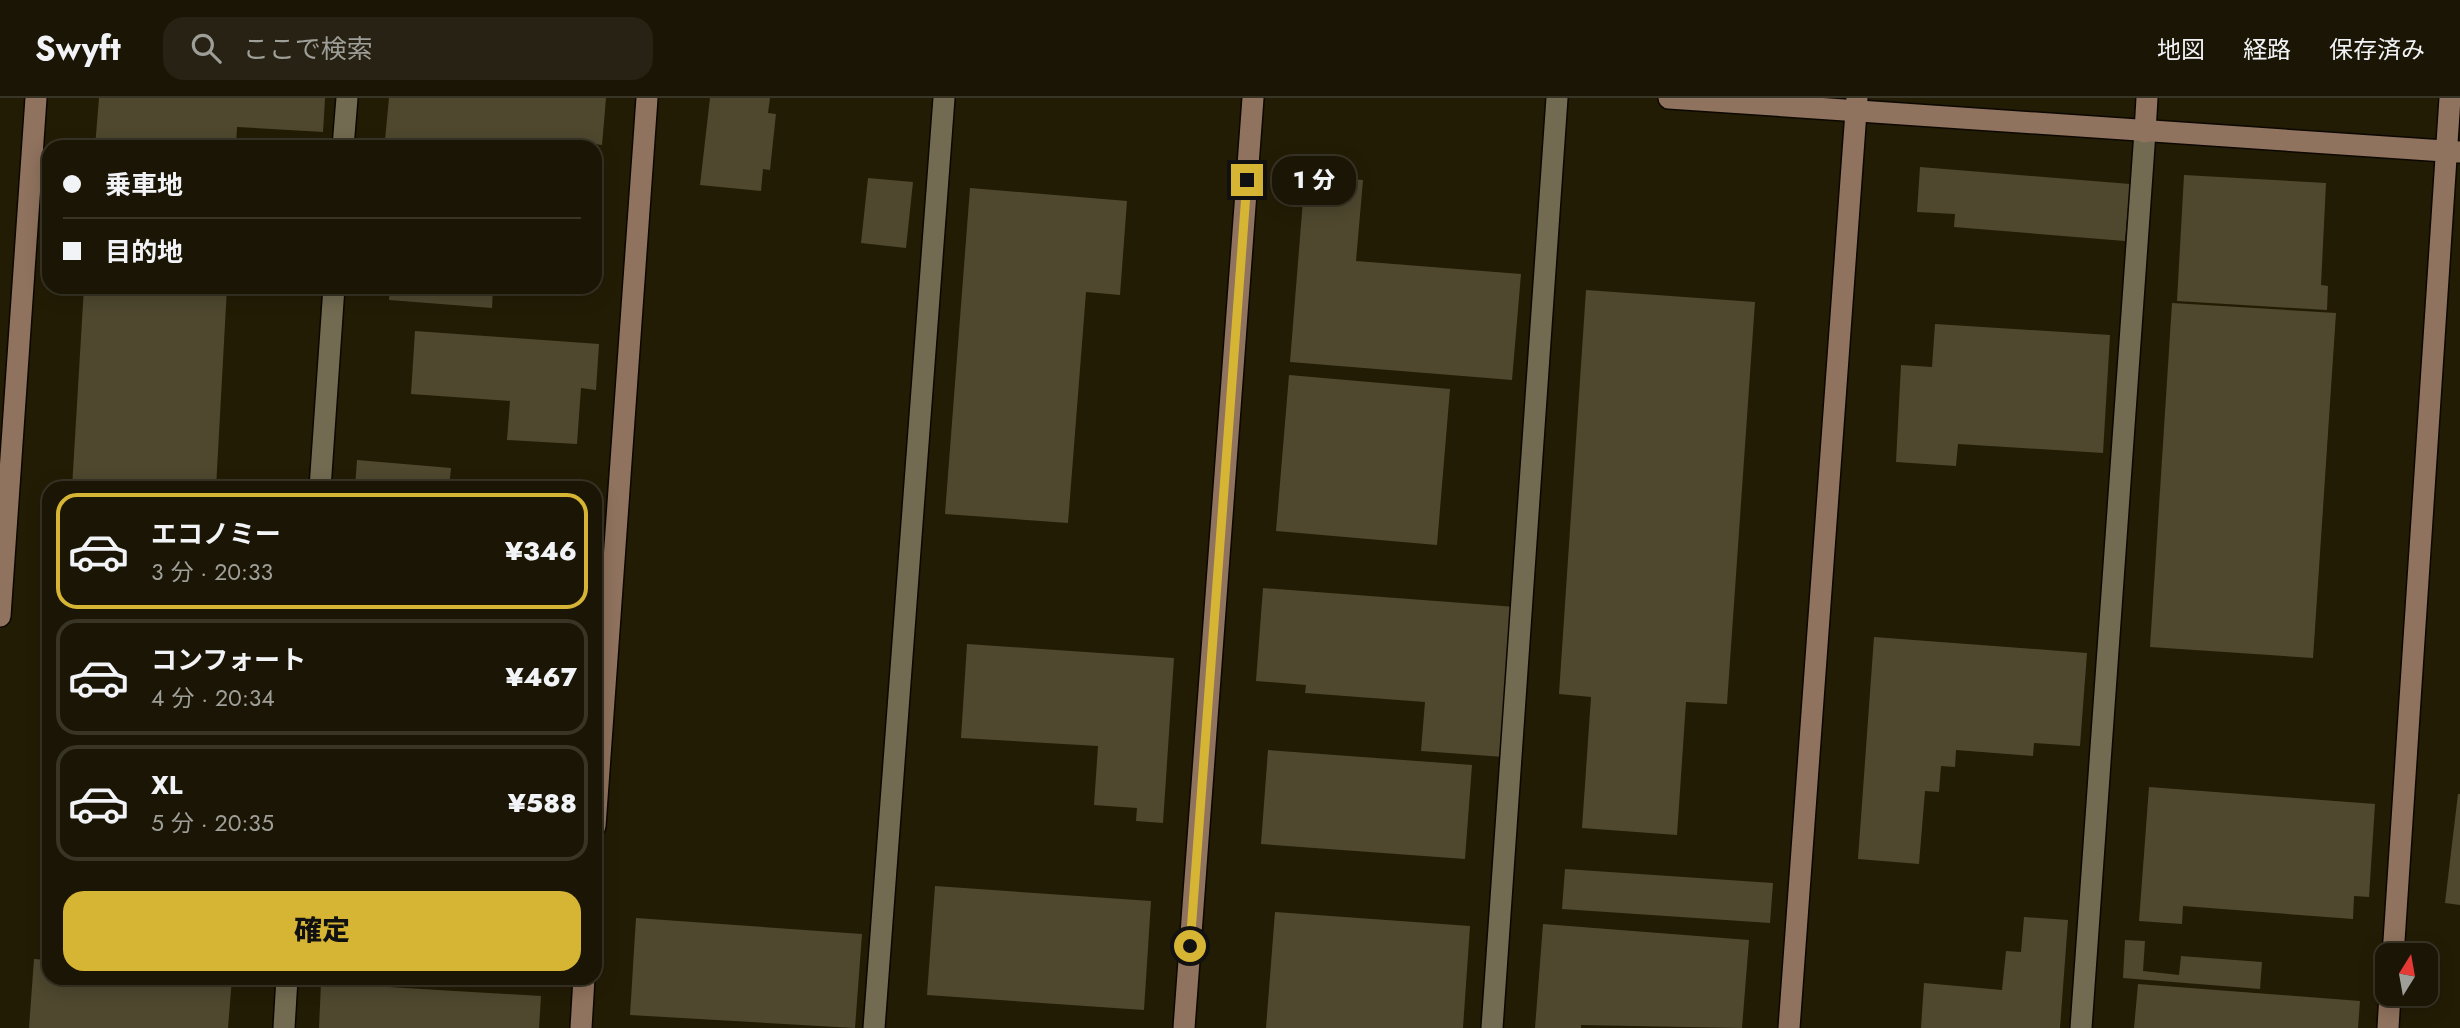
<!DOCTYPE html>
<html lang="ja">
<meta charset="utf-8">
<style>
body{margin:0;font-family:Jost,"Noto Sans JP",sans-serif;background:#272213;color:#f1f3f6;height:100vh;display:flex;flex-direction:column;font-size:26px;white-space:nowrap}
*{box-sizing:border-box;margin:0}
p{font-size:23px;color:#9f9f9a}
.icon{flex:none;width:38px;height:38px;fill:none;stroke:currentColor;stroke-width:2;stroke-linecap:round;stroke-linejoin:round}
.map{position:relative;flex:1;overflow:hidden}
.sheet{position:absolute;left:42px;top:383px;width:560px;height:504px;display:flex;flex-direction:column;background:#1a1504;border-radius:21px;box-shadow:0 4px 18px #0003,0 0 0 2px #383426}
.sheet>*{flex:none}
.hud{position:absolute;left:42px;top:42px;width:560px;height:154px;border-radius:21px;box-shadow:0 4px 18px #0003,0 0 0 2px #383426;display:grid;align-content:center;height:154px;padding:0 21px;background:#1a1504}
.needle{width:46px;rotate:11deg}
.controls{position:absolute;left:2375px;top:845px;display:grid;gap:14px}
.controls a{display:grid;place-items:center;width:63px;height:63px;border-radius:14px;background:#1a1504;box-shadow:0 4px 18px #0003,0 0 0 2px #383426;font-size:35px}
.end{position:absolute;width:32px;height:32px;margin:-16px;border:9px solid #d6b534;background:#111;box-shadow:0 0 0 4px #111}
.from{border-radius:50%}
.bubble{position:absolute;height:49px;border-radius:21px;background:#1a1504;box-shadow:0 4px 18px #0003,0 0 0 2px #383426;font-size:23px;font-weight:800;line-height:49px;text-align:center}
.hud b{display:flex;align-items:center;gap:24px;height:66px;font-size:26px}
.hud b+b{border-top:2px solid #383426}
.hud i{width:18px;height:18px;background:#f1f3f6}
ul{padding:12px 0 0;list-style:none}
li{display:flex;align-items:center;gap:21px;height:116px;margin:0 14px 10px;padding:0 7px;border:4px solid #383426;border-radius:21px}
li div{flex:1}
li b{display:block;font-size:26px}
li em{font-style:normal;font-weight:800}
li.selected{border-color:#d6b534}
li>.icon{width:63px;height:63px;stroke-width:1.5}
.primary-button{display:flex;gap:14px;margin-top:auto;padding:14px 21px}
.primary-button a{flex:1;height:80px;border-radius:21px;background:#d6b534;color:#111;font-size:28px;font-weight:800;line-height:80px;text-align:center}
header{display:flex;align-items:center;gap:42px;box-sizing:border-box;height:98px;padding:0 35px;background:#1a1504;border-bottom:2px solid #383426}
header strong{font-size:33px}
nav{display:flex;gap:38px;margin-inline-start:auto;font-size:24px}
.search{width:490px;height:63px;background:#272213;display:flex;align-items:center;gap:18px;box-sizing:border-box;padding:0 24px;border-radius:21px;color:#9f9f9a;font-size:26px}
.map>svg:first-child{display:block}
.building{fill:#4f482f}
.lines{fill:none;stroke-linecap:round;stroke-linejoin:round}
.street-casing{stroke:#0c0700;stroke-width:24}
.secondary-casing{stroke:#0c0700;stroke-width:24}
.street{stroke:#726b51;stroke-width:21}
.secondary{stroke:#90735e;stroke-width:21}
.route{stroke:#d6b534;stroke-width:9}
</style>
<header>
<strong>Swyft</strong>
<div class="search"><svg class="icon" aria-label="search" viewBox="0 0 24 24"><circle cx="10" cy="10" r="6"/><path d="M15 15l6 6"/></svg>ここで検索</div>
<nav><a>地図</a><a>経路</a><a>保存済み</a></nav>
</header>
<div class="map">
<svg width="2460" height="930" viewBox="0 0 2460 930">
<rect width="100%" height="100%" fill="#231c05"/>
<!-- building -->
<g class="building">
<polygon points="99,0 325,0 323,34 237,29 236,49 95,49"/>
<polygon points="389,0 606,0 602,47 580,44 580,49 460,49 385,42"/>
<polygon points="710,0 770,0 768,15 776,16 770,72 763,71 761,93 700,87"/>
<polygon points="1920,69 2130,86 2125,143 1954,129 1955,116 1917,114"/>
<polygon points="1305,77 1363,82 1356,163 1521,176 1512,282 1290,264"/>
<polygon points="2184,77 2326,85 2321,187 2328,188 2327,212 2177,203"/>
<polygon points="868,80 913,84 906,150 861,145"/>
<polygon points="970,90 1127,103 1120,197 1086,194 1068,425 945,416"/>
<polygon points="84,189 227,189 216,390 72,390"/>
<polygon points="390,189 493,189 492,210 389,202"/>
<polygon points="1586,192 1755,204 1727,606 1686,604 1677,737 1582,730 1591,599 1559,596"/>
<polygon points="2172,205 2336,215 2313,560 2150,549"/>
<polygon points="1935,226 2110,237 2103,355 1958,346 1956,368 1896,364 1901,267 1932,269"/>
<polygon points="415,233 599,246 596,292 581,290 577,346 507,342 510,303 411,296"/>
<polygon points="1289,277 1450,291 1437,447 1276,433"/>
<polygon points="357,362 451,370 449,390 355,390"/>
<polygon points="1263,490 1516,509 1504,659 1421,653 1425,604 1305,595 1306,587 1256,583"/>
<polygon points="1874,539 2087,555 2080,648 2034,645 2033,658 1956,652 1955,669 1941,668 1939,694 1925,693 1919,766 1858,761"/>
<polygon points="967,546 1174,560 1163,725 1136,723 1137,710 1094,707 1098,648 961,640"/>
<polygon points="1268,652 1472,667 1465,761 1261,746"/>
<polygon points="2149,689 2375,706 2369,799 2354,798 2353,821 2183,808 2182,826 2139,823"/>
<polygon points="2458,696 2460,696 2460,807 2445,805"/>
<polygon points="47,721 49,721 49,763 45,762"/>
<polygon points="1565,771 1773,785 1770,825 1562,811"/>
<polygon points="935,788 1151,803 1144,912 927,897"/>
<polygon points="1275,814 1470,828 1463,930 1266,930"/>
<polygon points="2024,819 2068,822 2060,930 1921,930 1924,885 2002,892 2006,853 2021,854"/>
<polygon points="636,820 862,836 855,930 630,917"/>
<polygon points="1543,826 1749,842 1742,930 1581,927 1581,930 1535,930"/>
<polygon points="2125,842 2145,843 2143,873 2179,877 2181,858 2262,864 2260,891 2123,880"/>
<polygon points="34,861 49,862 49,880 232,880 228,930 29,930"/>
<polygon points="321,885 541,898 539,930 319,930"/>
<polygon points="2138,886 2360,903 2358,930 2134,930"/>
</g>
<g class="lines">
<!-- street casing -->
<g class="street-casing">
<g id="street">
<polyline points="343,49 347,0"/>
<polyline points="320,390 334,189"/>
<polyline points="284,930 287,880"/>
<polyline points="874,930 944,0"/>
<polyline points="1492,930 1557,0"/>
<polyline points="2081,930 2145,34"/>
</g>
</g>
<!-- secondary casing -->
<g class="secondary-casing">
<g id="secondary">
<polyline points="1669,0 2459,54"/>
<polyline points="2145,34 2147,0"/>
<polyline points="0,518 36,0"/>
<polyline points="595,728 647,0"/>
<polyline points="2393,858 2450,0"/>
<polyline points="581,930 584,880"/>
<polyline points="1184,930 1253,0"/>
<polyline points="1789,930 1857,0"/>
<polyline points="2388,930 2390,896"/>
</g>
</g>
<!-- street -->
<use href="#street" class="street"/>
<!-- secondary -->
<use href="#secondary" class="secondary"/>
</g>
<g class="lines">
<!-- route -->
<polyline class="route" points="1190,848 1247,82"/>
</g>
</svg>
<div class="controls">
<a><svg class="needle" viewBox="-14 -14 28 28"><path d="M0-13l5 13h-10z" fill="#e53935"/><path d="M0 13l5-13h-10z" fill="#9f9f9a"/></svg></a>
</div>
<i class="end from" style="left:1190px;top:848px"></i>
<i class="end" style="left:1247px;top:82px"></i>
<div class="bubble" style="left:1272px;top:58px;width:84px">1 分</div>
<div class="hud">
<b><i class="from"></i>乗車地</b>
<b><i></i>目的地</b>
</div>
<section class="sheet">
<ul>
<li class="selected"><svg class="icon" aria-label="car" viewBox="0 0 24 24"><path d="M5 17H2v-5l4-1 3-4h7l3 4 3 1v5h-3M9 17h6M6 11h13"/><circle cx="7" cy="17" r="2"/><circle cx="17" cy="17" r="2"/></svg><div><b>エコノミー</b><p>3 分 · 20:33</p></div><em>¥346</em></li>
<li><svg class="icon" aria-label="car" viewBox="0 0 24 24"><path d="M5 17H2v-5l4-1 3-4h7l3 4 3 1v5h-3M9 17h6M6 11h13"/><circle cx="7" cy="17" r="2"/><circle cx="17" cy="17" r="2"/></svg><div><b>コンフォート</b><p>4 分 · 20:34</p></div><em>¥467</em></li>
<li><svg class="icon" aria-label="car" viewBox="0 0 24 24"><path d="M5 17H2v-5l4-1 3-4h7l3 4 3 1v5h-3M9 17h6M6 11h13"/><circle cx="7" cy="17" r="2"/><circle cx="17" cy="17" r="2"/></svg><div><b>XL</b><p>5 分 · 20:35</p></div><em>¥588</em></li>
</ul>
<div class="primary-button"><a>確定</a></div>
</section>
</div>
